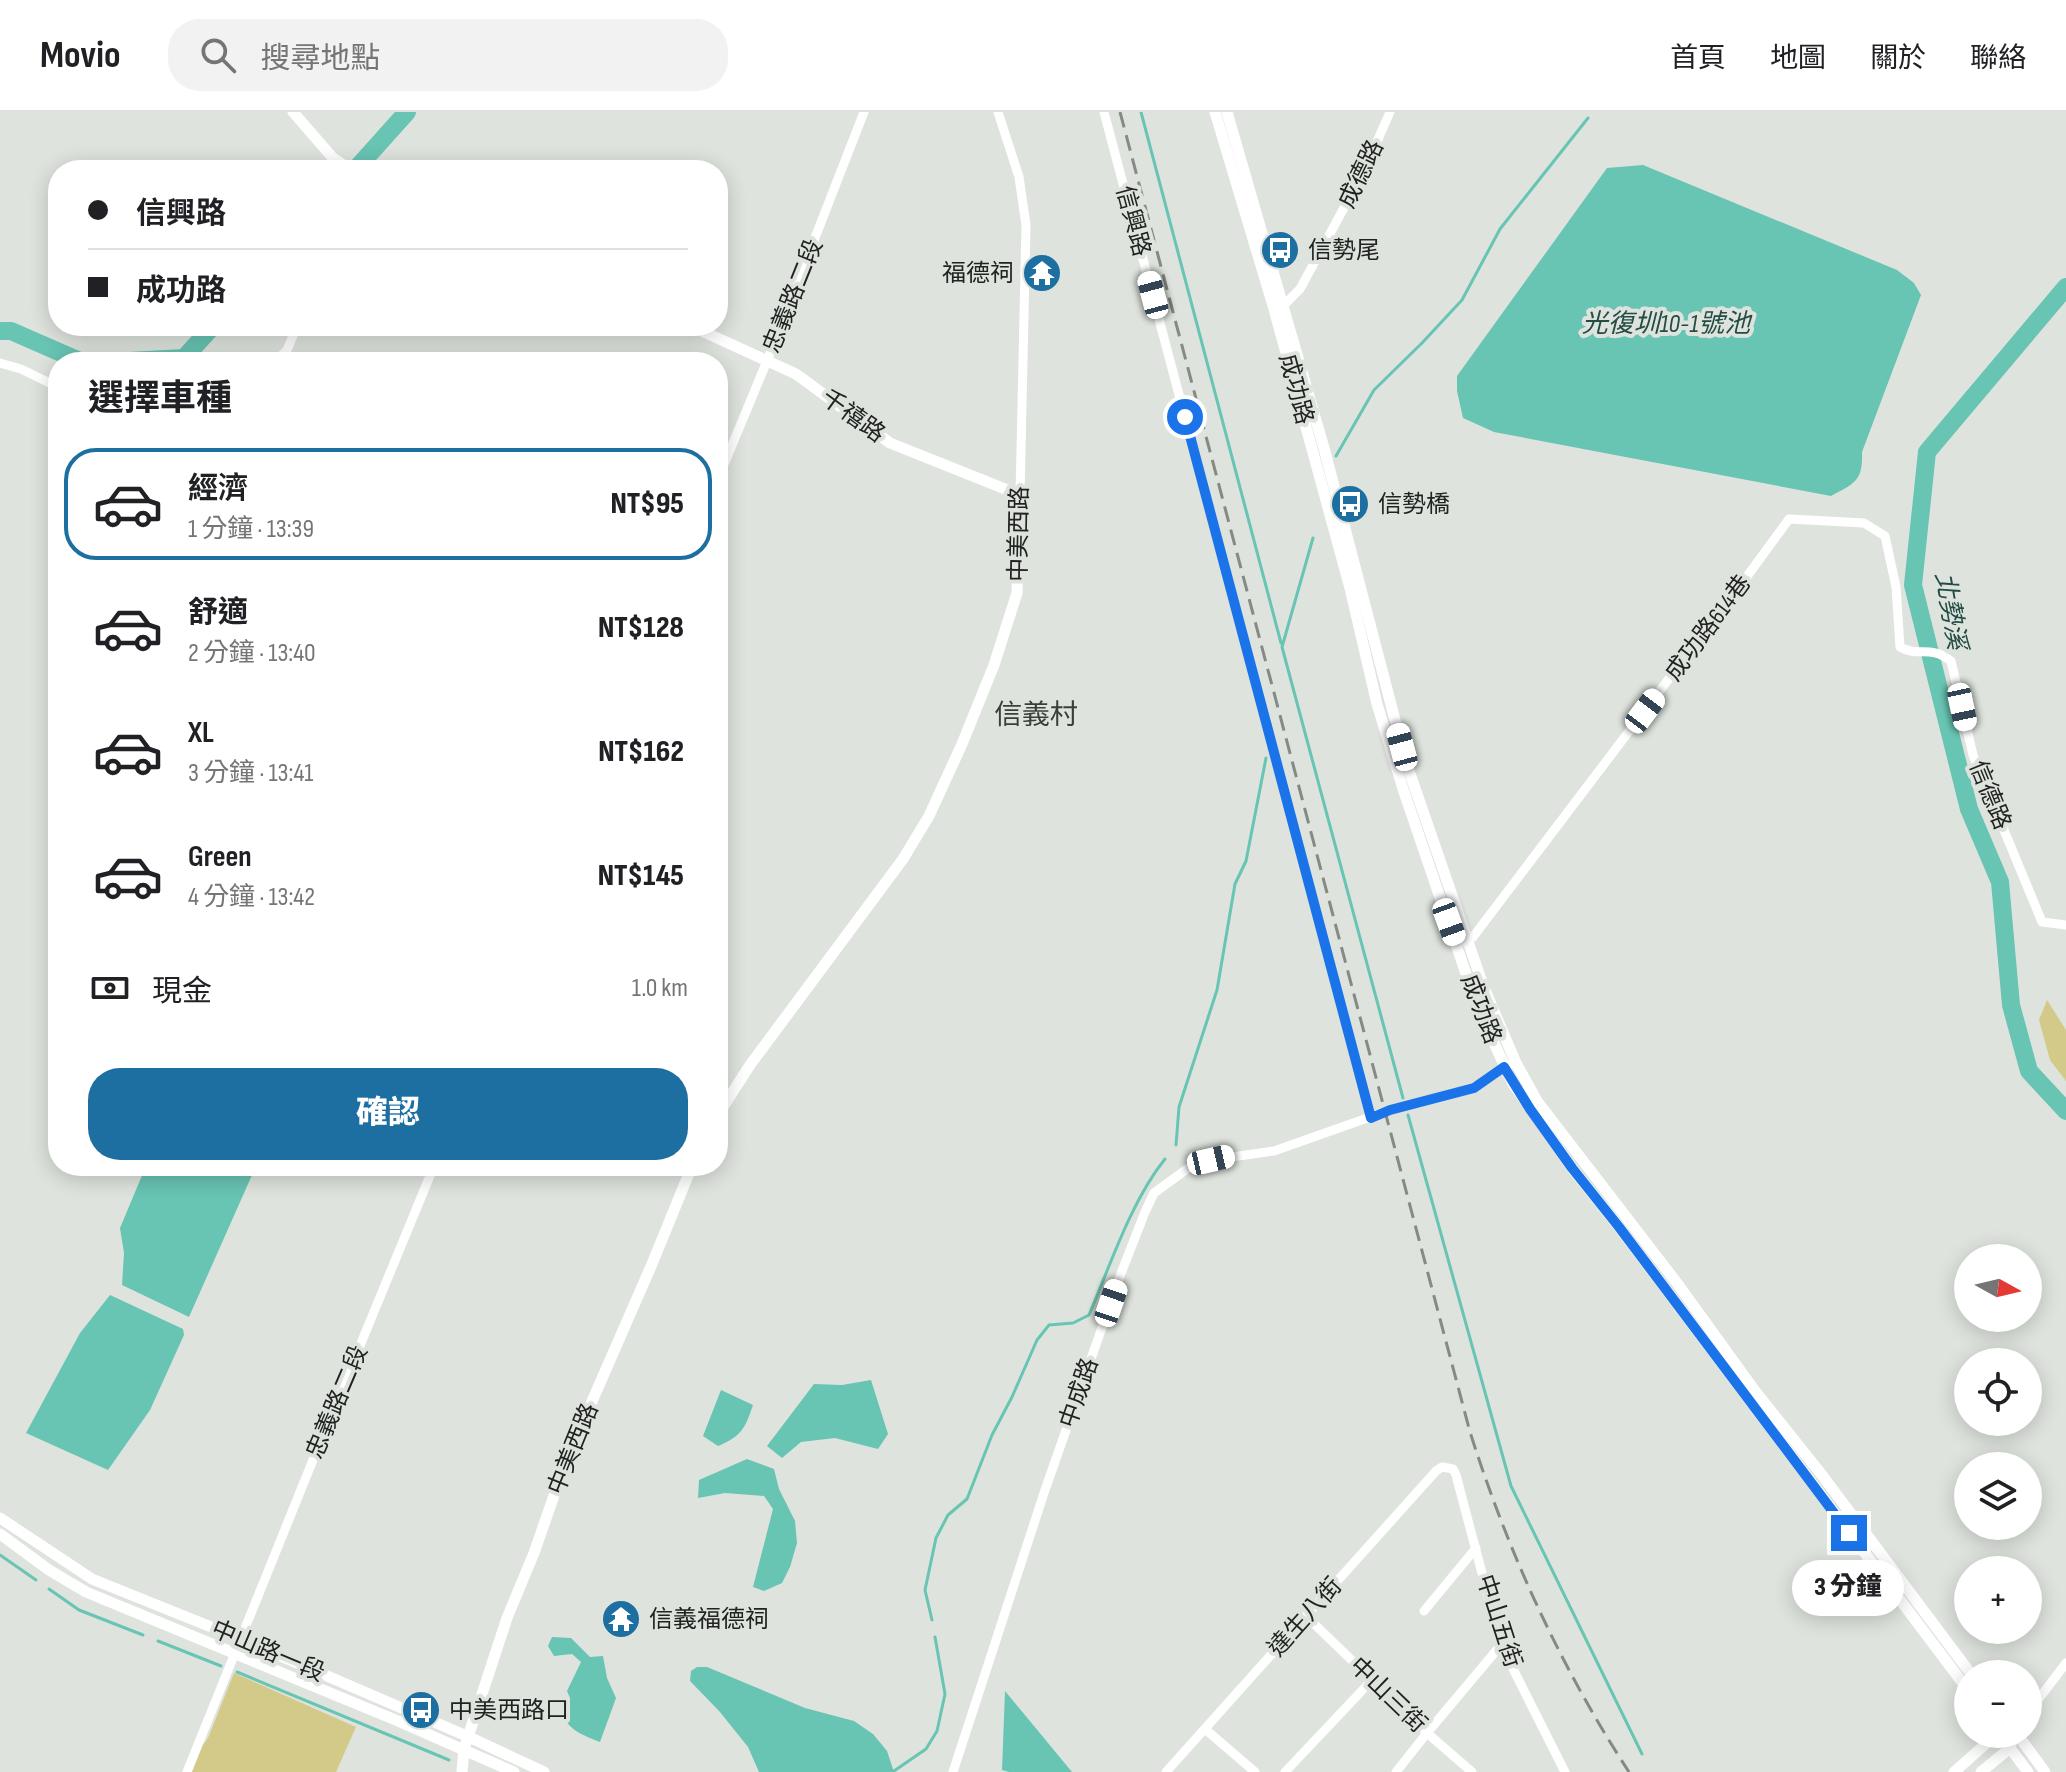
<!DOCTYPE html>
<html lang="zh-TW">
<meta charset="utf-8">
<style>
body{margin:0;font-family:"Sofia Sans Condensed","Noto Sans TC",sans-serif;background:#f2f2f2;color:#202124;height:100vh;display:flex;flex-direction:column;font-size:30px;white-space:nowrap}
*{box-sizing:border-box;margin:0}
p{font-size:26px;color:#757577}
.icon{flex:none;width:44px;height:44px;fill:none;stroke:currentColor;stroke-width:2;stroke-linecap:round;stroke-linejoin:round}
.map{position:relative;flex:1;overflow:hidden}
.panel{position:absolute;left:48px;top:240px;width:680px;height:824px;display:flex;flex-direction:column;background:#fff;border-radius:32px;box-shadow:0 4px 20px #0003}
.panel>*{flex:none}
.top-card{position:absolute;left:48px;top:48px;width:680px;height:176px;border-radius:32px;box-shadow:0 4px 20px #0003;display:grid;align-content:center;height:176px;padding:0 40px;background:#fff}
.needle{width:52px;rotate:98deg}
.controls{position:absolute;left:1954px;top:1132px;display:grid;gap:16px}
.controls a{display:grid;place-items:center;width:88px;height:88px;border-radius:50%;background:#fff;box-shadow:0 4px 20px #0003;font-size:40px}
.end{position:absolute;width:36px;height:36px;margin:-18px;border:10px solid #1a73e8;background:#fff;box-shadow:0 0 0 4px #fff}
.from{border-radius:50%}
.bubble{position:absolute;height:56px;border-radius:28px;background:#fff;box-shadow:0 4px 20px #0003;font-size:26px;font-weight:800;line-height:56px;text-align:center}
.car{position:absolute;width:24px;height:48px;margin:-24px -12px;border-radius:10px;box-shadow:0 0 6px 2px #0007;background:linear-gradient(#fff 24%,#345 0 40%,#fff 0 76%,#345 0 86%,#fff 0)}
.top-card b{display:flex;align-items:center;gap:28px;height:76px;font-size:30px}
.top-card b+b{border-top:2px solid #e0e0e0}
.top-card i{width:20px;height:20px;background:#202124}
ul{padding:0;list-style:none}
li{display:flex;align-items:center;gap:24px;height:112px;margin:0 16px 12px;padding:0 24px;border:4px solid transparent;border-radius:32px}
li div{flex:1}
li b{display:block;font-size:30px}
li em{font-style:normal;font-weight:800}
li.on{border-color:#1c6fa0}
li>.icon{width:72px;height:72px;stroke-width:1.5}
h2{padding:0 40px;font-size:36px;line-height:96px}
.pay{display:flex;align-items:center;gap:20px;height:88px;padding:0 40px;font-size:30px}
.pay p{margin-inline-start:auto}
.primary-button{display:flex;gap:16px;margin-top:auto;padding:16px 40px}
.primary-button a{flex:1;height:92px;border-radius:32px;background:#1c6fa0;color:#fff;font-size:32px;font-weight:800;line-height:92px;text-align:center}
header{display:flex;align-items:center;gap:48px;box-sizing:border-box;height:112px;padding:0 40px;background:#fff;border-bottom:2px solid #e0e0e0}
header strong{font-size:38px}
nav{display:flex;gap:44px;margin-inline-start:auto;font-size:28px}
.search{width:560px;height:72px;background:#f2f2f2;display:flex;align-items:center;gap:20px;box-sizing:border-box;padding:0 28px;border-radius:32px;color:#757577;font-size:30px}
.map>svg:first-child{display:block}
.green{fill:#d3ca89}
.water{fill:#68c4b3}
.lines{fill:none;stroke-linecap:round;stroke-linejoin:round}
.stream{stroke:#68c4b3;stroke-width:3}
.river{stroke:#68c4b3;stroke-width:18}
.minor{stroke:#fff;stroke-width:9}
.tertiary{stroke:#fff;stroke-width:11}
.rail{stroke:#858a85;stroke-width:3;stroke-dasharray:16 8;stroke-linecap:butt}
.route{stroke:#1a73e8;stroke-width:10}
.labels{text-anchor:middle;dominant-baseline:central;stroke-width:8;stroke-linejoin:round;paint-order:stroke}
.street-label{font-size:24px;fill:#212321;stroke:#dee4dd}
.poi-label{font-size:24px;fill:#212321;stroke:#dee4dd;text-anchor:start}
.water-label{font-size:26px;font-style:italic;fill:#224c44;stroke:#dee4dd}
.quarter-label{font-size:28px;fill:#3a3f39;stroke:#dee4dd}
</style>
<header>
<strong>Movio</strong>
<div class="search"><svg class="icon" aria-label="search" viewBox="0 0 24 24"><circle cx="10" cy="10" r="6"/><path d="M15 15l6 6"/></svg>搜尋地點</div>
<nav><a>首頁</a><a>地圖</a><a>關於</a><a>聯絡</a></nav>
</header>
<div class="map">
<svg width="2066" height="1660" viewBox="0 0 2066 1660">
<rect width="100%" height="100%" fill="#dee4dd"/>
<!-- green -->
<g class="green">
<polygon points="2047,888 2066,918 2066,969 2050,948 2039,908"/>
<polygon points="234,1561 356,1615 336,1660 187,1660 192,1648 208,1626"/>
</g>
<!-- water -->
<g class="water">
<path d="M1643,53L1897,158L1914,171L1921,183L1862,340C1863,369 1855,371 1831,384L1494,320L1463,306L1457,279V264L1607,56Z"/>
<polygon points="146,1054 256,1054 189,1205 122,1173 124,1141 120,1116"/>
<polygon points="110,1183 183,1217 184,1223 150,1298 108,1358 26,1321 80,1221"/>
<polygon points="871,1268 888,1322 878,1337 835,1326 801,1330 782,1346 767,1334 814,1272 842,1273"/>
<path d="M721,1278L753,1293C745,1316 742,1324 718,1334L703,1324Z"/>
<polygon points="747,1347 774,1357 779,1377 795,1409 797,1431 790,1455 782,1471 764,1479 753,1475 773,1397 764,1384 725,1381 698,1386 699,1368"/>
<path d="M552,1525L571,1526L590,1545L603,1544L607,1566L616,1586L600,1630C583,1623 567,1618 562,1600L570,1586L567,1579L581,1550L572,1542L554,1544L548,1534Z"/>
<polygon points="697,1555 707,1555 805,1596 854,1609 873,1622 887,1639 894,1660 759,1660 748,1635 720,1600 690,1569 691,1559"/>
<polygon points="1005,1579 1072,1660 1009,1660 1002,1658"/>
</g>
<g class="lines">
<!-- stream -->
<g class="stream">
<polyline points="1141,0 1281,531"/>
<polyline points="1336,344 1374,278 1422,231 1462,188 1500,117 1588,6"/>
<polyline points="1313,426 1282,535 1403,986"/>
<polyline points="1408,1003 1511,1374 1642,1642"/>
<polyline points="1176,1033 1179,995 1217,878 1235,772 1246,749 1266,646"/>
<polyline points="0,1443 36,1468"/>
<polyline points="49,1477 79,1498 143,1523"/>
<path d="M932,1508L925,1478L936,1426L948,1403L967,1387L992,1323L1012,1285L1037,1228L1049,1213L1073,1211L1089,1203C1110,1154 1131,1089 1165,1047"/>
<polyline points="158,1529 221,1554"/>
<polyline points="237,1560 449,1648"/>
<polyline points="894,1659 926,1637 937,1619 945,1582 935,1525"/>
</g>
<!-- river -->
<g class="river">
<polyline points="355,58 407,0"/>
<polyline points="2066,175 1927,340 1913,473 1969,697 2000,770 2011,893 2029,959 2066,999"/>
<polyline points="0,219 11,219 82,250"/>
<polyline points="111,250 184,246 213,214"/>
</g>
<!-- minor -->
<g class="minor">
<polyline points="998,0 1019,65 1026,113 1020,383"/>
<polyline points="1104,0 1371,1006"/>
<polyline points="1281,196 1300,177 1365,57 1390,0"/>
<polyline points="275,250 287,238 297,214"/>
<polyline points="0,251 21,257 58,275"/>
<polyline points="718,367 767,249 864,0"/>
<path d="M1464,830L1473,825L1696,531L1718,504L1789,407L1864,411L1885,424L1896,475L1900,535C1919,546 1929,532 1951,549L1973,643L2042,810L2066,813"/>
<polyline points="1424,1499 1476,1436"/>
<polyline points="1306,1504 1427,1621 1472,1660"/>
<polyline points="2028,1601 2066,1551"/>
<polyline points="1205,1617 1255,1660"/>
<polyline points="187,1660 317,1338 434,1054"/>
<polyline points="953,1660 1044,1381 1120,1164 1145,1100 1154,1081 1187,1057 1211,1048 1274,1039 1390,998 1474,976 1504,955 1510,953"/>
<polyline points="1166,1660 1436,1359 1442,1355 1453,1357 1456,1363 1501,1533 1565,1660"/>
<polyline points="1285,1660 1372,1568"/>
<polyline points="1396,1660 1427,1621 1501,1533"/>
</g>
<!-- tertiary -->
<g class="tertiary">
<polyline points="293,0 333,46 351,58"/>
<polyline points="1215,0 1274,197 1309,326 1350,476 1377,592 1403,677 1477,894 1512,970 1572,1056 1619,1115 1968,1578"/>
<polyline points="1227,0 1324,336 1406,650 1484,876 1516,951 1537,989 1677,1171 1755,1279 1822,1363 1971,1562"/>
<polyline points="691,214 796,262 890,331 1020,383 1017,481 994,553 962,632 929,704 903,747 750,953 718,1003"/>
<polyline points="0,1406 92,1467 241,1527 469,1625 544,1660"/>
<polyline points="0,1422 49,1458 86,1480 398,1609 514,1660"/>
<polyline points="2017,1622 2045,1660"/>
<polyline points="2007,1632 2028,1660"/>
<polyline points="462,1660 464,1637 507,1506 534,1441 566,1349 652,1152 692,1054"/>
<polyline points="1954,1660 1997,1622"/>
<polyline points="1981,1660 2010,1636 2014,1622"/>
</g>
<!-- rail -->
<path class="rail" d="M1120,0L1470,1320C1508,1440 1560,1554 1629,1660"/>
</g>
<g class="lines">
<!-- route -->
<polyline class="route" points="1185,305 1371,1006 1390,998 1474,976 1504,955 1530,997 1572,1056 1619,1115 1849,1421"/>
</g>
<!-- icons -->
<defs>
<g id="bus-disc" transform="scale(2)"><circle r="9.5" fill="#1c6fa0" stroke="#dee4dd"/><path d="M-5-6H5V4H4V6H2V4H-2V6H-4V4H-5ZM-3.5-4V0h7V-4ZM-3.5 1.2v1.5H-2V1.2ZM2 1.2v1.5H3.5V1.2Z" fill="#fff"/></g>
<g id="temple-disc" transform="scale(2)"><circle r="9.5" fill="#1c6fa0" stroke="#dee4dd"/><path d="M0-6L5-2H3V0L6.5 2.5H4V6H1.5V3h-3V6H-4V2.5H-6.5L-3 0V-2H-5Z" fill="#fff"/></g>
</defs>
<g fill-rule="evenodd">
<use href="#bus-disc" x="1280" y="138"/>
<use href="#temple-disc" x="1042" y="161"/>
<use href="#bus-disc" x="1350" y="392"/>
<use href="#temple-disc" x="621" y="1507"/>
<use href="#bus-disc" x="421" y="1598"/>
</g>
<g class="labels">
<!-- street labels -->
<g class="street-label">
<text transform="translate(1361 62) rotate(-64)">成德路</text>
<text transform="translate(1133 109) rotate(75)">信興路</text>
<text transform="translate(793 184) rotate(-68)">忠義路二段</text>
<text transform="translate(1296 277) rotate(75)">成功路</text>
<text transform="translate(853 304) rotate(36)">千禧路</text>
<text transform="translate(1019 422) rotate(-89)">中美西路</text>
<text transform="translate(1708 516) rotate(-53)">成功路614巷</text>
<text transform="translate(1990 683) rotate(68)">信德路</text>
<text transform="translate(1481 897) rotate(69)">成功路</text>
<text transform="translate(1079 1281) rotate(-71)">中成路</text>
<text transform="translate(337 1290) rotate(-67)">忠義路二段</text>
<text transform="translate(573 1337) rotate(-68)">中美西路</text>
<text transform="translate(1305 1505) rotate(-48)">達生八街</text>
<text transform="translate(1499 1509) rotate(72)">中山五街</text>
<text transform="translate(268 1539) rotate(23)">中山路一段</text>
<text transform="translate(1388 1583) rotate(44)">中山三街</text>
</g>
<!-- poi labels -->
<g class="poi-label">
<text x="1308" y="138">信勢尾</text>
<text x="1014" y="161" text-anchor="end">福德祠</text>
<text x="1378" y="392">信勢橋</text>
<text x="649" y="1507">信義福德祠</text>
<text x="449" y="1598">中美西路口</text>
</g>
<!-- water labels -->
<g class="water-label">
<text x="1666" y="212">光復圳10-1號池</text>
<text transform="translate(1950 499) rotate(80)">北勢溪</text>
</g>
<!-- quarter labels -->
<g class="quarter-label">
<text x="1036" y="603">信義村</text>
</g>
</g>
</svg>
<div class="controls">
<a><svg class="needle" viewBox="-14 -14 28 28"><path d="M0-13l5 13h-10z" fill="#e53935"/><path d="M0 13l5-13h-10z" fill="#757577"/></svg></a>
<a><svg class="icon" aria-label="locate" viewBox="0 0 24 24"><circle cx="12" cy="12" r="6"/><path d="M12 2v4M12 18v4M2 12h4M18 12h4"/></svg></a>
<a><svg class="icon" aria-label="layers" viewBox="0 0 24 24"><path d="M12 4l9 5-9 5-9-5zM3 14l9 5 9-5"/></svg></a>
<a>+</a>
<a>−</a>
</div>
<i class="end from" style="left:1185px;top:305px"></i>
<i class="end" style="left:1849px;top:1421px"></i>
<div class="bubble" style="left:1792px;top:1448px;width:112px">3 分鐘</div>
<i class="car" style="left:1153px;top:183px;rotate:345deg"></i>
<i class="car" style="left:1962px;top:595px;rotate:168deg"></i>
<i class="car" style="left:1645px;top:599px;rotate:37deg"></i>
<i class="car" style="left:1402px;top:635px;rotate:345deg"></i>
<i class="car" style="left:1449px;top:810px;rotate:160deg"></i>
<i class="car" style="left:1211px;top:1048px;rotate:77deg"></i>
<i class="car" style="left:1111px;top:1191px;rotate:19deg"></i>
<div class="top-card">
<b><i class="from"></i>信興路</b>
<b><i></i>成功路</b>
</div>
<section class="panel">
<h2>選擇車種</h2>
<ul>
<li class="on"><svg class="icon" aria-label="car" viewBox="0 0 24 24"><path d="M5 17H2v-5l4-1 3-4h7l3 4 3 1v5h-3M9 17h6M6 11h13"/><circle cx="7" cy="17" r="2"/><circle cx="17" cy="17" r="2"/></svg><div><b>經濟</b><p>1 分鐘 · 13:39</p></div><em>NT$95</em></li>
<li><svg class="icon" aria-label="car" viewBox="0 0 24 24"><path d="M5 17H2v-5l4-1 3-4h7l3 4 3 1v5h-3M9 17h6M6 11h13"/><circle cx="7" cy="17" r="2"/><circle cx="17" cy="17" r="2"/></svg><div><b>舒適</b><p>2 分鐘 · 13:40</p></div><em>NT$128</em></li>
<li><svg class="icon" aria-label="car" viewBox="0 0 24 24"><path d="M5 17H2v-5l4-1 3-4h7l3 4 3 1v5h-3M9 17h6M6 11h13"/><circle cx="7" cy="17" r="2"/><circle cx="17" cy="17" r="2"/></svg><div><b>XL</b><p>3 分鐘 · 13:41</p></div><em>NT$162</em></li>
<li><svg class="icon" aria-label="car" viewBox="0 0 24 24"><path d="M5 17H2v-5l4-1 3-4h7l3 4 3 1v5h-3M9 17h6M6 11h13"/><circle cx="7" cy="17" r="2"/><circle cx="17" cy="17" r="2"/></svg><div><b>Green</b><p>4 分鐘 · 13:42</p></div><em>NT$145</em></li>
</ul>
<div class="pay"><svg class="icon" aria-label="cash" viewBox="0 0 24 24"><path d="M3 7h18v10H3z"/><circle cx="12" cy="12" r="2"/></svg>現金<p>1.0 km</p></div>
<div class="primary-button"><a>確認</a></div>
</section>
</div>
